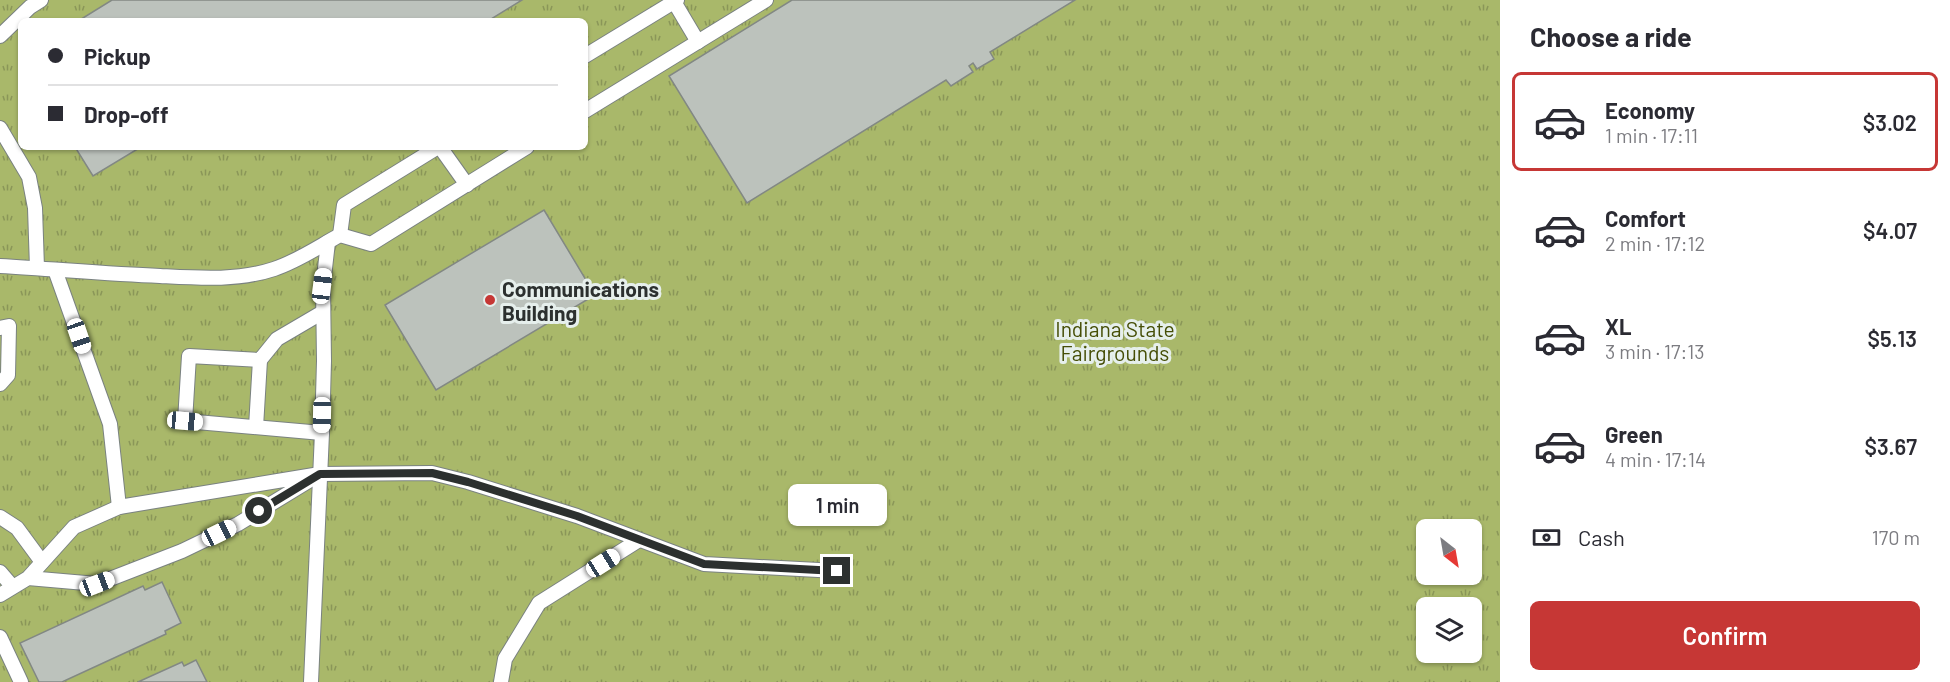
<!DOCTYPE html>
<meta charset="utf-8">
<style>
body{margin:0;font-family:Barlow,sans-serif;background:#f2f2f3;color:#2b2b33;height:100vh;display:flex;flex-direction:column;font-size:22px;white-space:nowrap}
*{box-sizing:border-box;margin:0}
p{font-size:20px;color:#7c7c81}
.icon{flex:none;width:33px;height:33px;fill:none;stroke:currentColor;stroke-width:2;stroke-linecap:round;stroke-linejoin:round}
.map{position:relative;flex:1;overflow:hidden}
.side{display:flex;flex-direction:column;background:#fff;width:450px}
.side>*{flex:none}
.guide{position:absolute;left:18px;top:18px;width:570px;height:132px;border-radius:9px;box-shadow:0 2px 4px #0004;display:grid;align-content:center;height:132px;padding:0 30px;background:#fff}
.needle{width:39px;rotate:149deg}
.buttons{position:absolute;left:1416px;top:519px;display:grid;gap:12px}
.buttons a{display:grid;place-items:center;width:66px;height:66px;border-radius:9px;background:#fff;box-shadow:0 2px 4px #0004;font-size:30px}
.end{position:absolute;width:27px;height:27px;margin:-14px;border:8px solid #2c302f;background:#fff;box-shadow:0 0 0 3px #fff}
.from{border-radius:50%}
.bubble{position:absolute;height:42px;border-radius:9px;background:#fff;box-shadow:0 2px 4px #0004;font-size:20px;font-weight:600;line-height:42px;text-align:center}
.car{position:absolute;width:18px;height:36px;margin:-18px -9px;border-radius:8px;box-shadow:0 0 4px 2px #0007;background:linear-gradient(#fff 24%,#345 0 40%,#fff 0 76%,#345 0 86%,#fff 0)}
.guide b{display:flex;align-items:center;gap:21px;height:57px;font-size:22px}
.guide b+b{border-top:2px solid #e1e1e2}
.guide i{width:15px;height:15px;background:#2b2b33}
ul{padding:0;list-style:none}
li{display:flex;align-items:center;gap:18px;height:99px;margin:0 12px 9px;padding:0 18px;border:3px solid transparent;border-radius:9px}
li div{flex:1}
li b{display:block;font-size:22px}
li em{font-style:normal;font-weight:600}
li.current{border-color:#c63735}
li>.icon{width:54px;height:54px;stroke-width:1.5}
h2{padding:0 30px;font-size:27px;line-height:72px}
.pay{display:flex;align-items:center;gap:15px;height:66px;padding:0 30px;font-size:22px}
.pay p{margin-inline-start:auto}
.primary-button{display:flex;gap:12px;margin-top:auto;padding:12px 30px}
.primary-button a{flex:1;height:69px;border-radius:9px;background:#c63735;color:#fff;font-size:24px;font-weight:600;line-height:69px;text-align:center}
main{display:flex;flex:1;min-height:0}
.map>svg:first-child{display:block}
.grass{fill:url(#grass-tufts);fill-rule:evenodd}
.building{fill:#bcc2bc;stroke:#828883;stroke-width:1.5}
.lines{fill:none;stroke-linecap:round;stroke-linejoin:round}
.service-casing{stroke:#7a8280;stroke-width:16}
.service{stroke:#fff;stroke-width:14}
.route{stroke:#2c302f;stroke-width:8}
.poi-dot{fill:#c63735;stroke:#e6efec;stroke-width:2}
.labels{text-anchor:middle;dominant-baseline:central;stroke-width:6;stroke-linejoin:round;paint-order:stroke}
.poi-label{font-size:21px;font-weight:bold;fill:#2c302f;stroke:#e6efec;text-anchor:start}
.park-label{font-size:21px;fill:#454e06;stroke:#e6efec}
</style>
<main>
<div class="map">
<svg width="1500" height="682" viewBox="0 0 1500 682">
<defs>
<pattern id="grass-tufts" width="24" height="20" patternUnits="userSpaceOnUse" patternTransform="scale(1.5)"><rect width="24" height="20" fill="#a9b86a"/><path d="M3 7l-1-3M5 7V3M7 7l1-3M15 17l-1-3M17 17v-4M19 17l1-3" fill="none" stroke="#8a9658"/></pattern>
</defs>
<rect width="100%" height="100%" fill="#d8e1df"/>
<!-- grass -->
<path class="grass" d="M0,0H1500V682H0ZM21,21H585V147H21ZM1426,530H1472V574H1426ZM1426,608H1472V652H1426Z"/>
<!-- building -->
<g class="building">
<polygon points="112,0 522,0 488,21 78,21"/>
<polygon points="792,0 1075,0 990,52 994,59 977,69 973,63 969,66 973,72 951,86 946,80 747,203 669,76"/>
<polygon points="75,147 141,147 93,176"/>
<polygon points="544,210 595,295 436,390 385,305"/>
<polygon points="162,582 181,623 165,631 166,634 62,682 39,682 20,643 143,586 145,590"/>
<polygon points="196,660 207,682 138,682 182,662 184,666"/>
</g>
<g class="lines">
<!-- service casing -->
<g class="service-casing">
<g id="service">
<polyline points="673,0 698,42"/>
<polyline points="0,36 30,7 41,0"/>
<polyline points="585,56 677,0"/>
<polyline points="585,111 766,0"/>
<polyline points="0,128 29,177 35,208 37,268"/>
<polyline points="440,147 467,185"/>
<polyline points="340,235 344,205 438,147"/>
<path d="M0,266C54,269 107,274 160,276C198,278 238,281 274,269C298,261 318,247 340,235L371,244L527,147"/>
<polyline points="55,270 110,424 119,507"/>
<polyline points="0,328 9,326 8,375 0,384"/>
<polyline points="256,427 260,360"/>
<polyline points="322,433 185,421 189,356 260,360 277,339 323,312"/>
<polyline points="320,474 432,473 468,482 577,516 704,564 837,571"/>
<polyline points="0,517 17,528 42,562"/>
<polyline points="0,572 12,586"/>
<polyline points="0,595 28,578 74,527 119,507 320,474 238,524 182,551 97,584 28,578"/>
<polyline points="0,637 21,682"/>
<polyline points="311,682 322,433 324,361 323,286 328,242"/>
<polyline points="501,682 505,659 539,603 639,540"/>
</g>
</g>
<!-- service -->
<use href="#service" class="service"/>
</g>
<g class="lines">
<!-- route -->
<polyline class="route" points="259,511 320,474 432,473 468,482 577,516 704,564 837,571"/>
</g>
<!-- markers -->
<circle class="poi-dot" cx="490" cy="300" r="6"/>
<g class="labels">
<!-- poi labels -->
<g class="poi-label">
<text x="502" y="288">Communications<tspan x="502" dy="24">Building</tspan></text>
</g>
<!-- park labels -->
<g class="park-label">
<text x="1115" y="328">Indiana State<tspan x="1115" dy="24">Fairgrounds</tspan></text>
</g>
</g>
</svg>
<div class="buttons">
<a><svg class="needle" viewBox="-14 -14 28 28"><path d="M0-13l5 13h-10z" fill="#e53935"/><path d="M0 13l5-13h-10z" fill="#7c7c81"/></svg></a>
<a><svg class="icon" aria-label="layers" viewBox="0 0 24 24"><path d="M12 4l9 5-9 5-9-5zM3 14l9 5 9-5"/></svg></a>
</div>
<i class="end from" style="left:259px;top:511px"></i>
<i class="end" style="left:837px;top:571px"></i>
<div class="bubble" style="left:788px;top:484px;width:99px">1 min</div>
<i class="car" style="left:322px;top:286px;rotate:7deg"></i>
<i class="car" style="left:79px;top:336px;rotate:161deg"></i>
<i class="car" style="left:322px;top:415px;rotate:181deg"></i>
<i class="car" style="left:185px;top:421px;rotate:95deg"></i>
<i class="car" style="left:219px;top:533px;rotate:64deg"></i>
<i class="car" style="left:603px;top:563px;rotate:58deg"></i>
<i class="car" style="left:97px;top:584px;rotate:69deg"></i>
<div class="guide">
<b><i class="from"></i>Pickup</b>
<b><i></i>Drop-off</b>
</div>
</div>
<section class="side">
<h2>Choose a ride</h2>
<ul>
<li class="current"><svg class="icon" aria-label="car" viewBox="0 0 24 24"><path d="M5 17H2v-5l4-1 3-4h7l3 4 3 1v5h-3M9 17h6M6 11h13"/><circle cx="7" cy="17" r="2"/><circle cx="17" cy="17" r="2"/></svg><div><b>Economy</b><p>1 min · 17:11</p></div><em>$3.02</em></li>
<li><svg class="icon" aria-label="car" viewBox="0 0 24 24"><path d="M5 17H2v-5l4-1 3-4h7l3 4 3 1v5h-3M9 17h6M6 11h13"/><circle cx="7" cy="17" r="2"/><circle cx="17" cy="17" r="2"/></svg><div><b>Comfort</b><p>2 min · 17:12</p></div><em>$4.07</em></li>
<li><svg class="icon" aria-label="car" viewBox="0 0 24 24"><path d="M5 17H2v-5l4-1 3-4h7l3 4 3 1v5h-3M9 17h6M6 11h13"/><circle cx="7" cy="17" r="2"/><circle cx="17" cy="17" r="2"/></svg><div><b>XL</b><p>3 min · 17:13</p></div><em>$5.13</em></li>
<li><svg class="icon" aria-label="car" viewBox="0 0 24 24"><path d="M5 17H2v-5l4-1 3-4h7l3 4 3 1v5h-3M9 17h6M6 11h13"/><circle cx="7" cy="17" r="2"/><circle cx="17" cy="17" r="2"/></svg><div><b>Green</b><p>4 min · 17:14</p></div><em>$3.67</em></li>
</ul>
<div class="pay"><svg class="icon" aria-label="cash" viewBox="0 0 24 24"><path d="M3 7h18v10H3z"/><circle cx="12" cy="12" r="2"/></svg>Cash<p>170 m</p></div>
<div class="primary-button"><a>Confirm</a></div>
</section>
</main>
